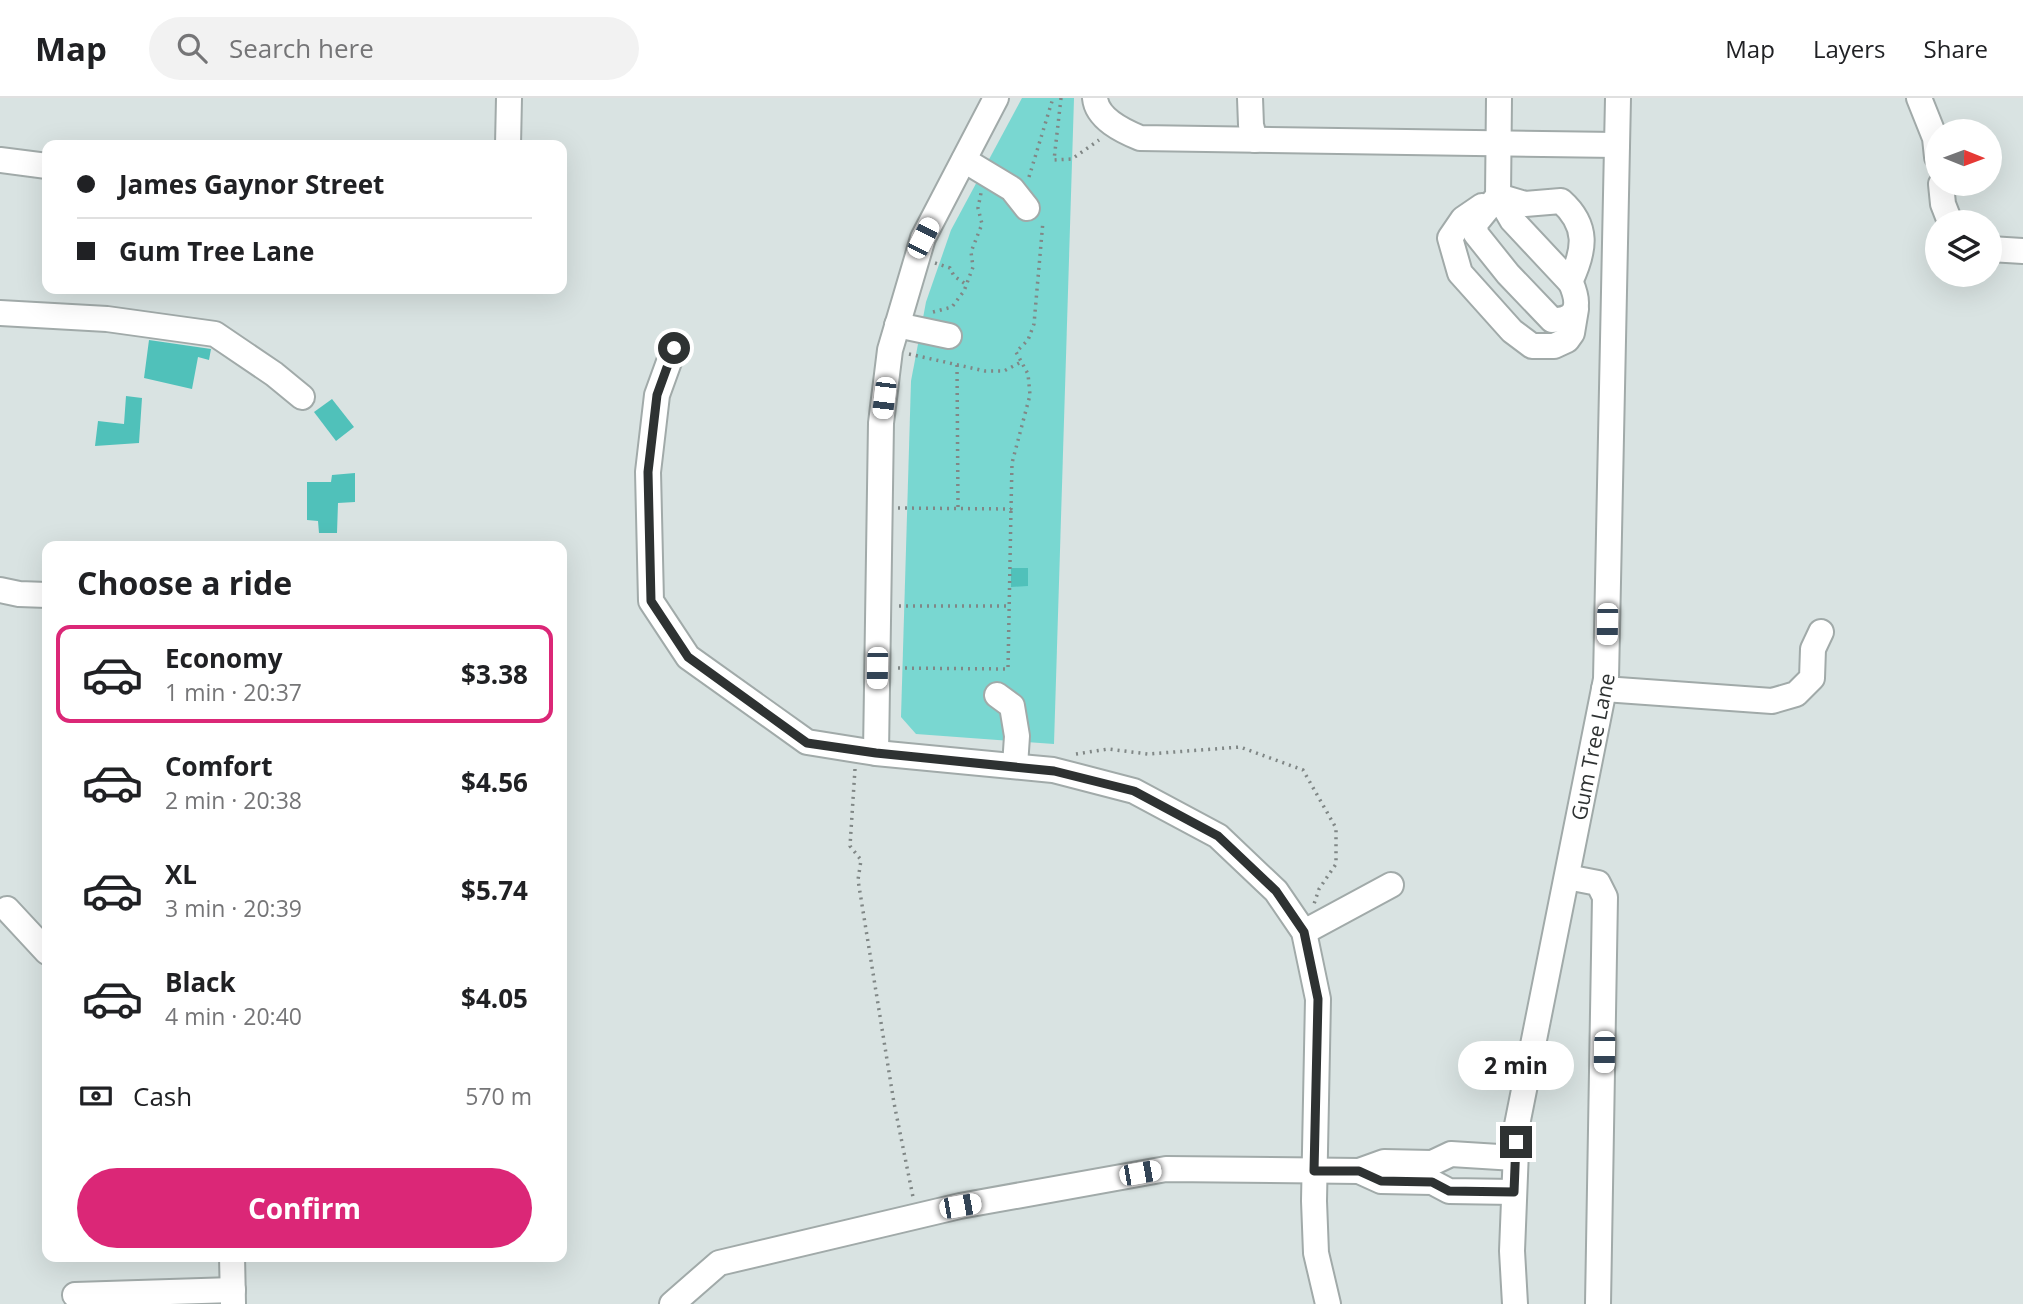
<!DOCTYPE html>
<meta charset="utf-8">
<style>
body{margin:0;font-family:"Open Sans",sans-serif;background:#f2f2f2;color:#202124;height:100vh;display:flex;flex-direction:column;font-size:26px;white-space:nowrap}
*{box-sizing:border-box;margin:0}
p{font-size:23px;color:#757577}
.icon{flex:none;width:38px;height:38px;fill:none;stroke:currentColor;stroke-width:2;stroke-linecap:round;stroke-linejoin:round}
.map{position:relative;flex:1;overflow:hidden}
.details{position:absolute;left:42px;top:443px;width:525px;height:721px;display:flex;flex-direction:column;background:#fff;border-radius:14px;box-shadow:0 7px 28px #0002}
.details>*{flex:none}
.hud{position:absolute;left:42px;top:42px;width:525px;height:154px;border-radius:14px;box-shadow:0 7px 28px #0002;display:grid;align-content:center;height:154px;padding:0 35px;background:#fff}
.needle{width:46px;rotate:91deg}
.fabs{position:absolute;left:1925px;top:21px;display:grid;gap:14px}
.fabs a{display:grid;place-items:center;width:77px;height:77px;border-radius:50%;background:#fff;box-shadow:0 7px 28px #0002;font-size:35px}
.end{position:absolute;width:32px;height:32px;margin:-16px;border:9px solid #2e3232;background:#fff;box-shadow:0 0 0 4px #fff}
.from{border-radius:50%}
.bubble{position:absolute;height:49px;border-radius:24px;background:#fff;box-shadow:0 7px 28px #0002;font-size:23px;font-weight:700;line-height:49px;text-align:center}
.car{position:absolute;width:21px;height:42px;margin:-21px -10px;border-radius:9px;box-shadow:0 0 5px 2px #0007;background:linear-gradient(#fff 24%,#345 0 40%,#fff 0 76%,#345 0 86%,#fff 0)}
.hud b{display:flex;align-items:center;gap:24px;height:66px;font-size:26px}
.hud b+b{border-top:2px solid #e0e0e0}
.hud i{width:18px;height:18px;background:#202124}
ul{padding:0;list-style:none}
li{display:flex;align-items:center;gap:21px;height:98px;margin:0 14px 10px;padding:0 21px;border:4px solid transparent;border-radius:14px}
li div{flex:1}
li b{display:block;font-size:26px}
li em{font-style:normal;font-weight:700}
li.active{border-color:#db2777}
li>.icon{width:63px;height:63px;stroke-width:1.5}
h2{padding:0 35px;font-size:32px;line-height:84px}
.pay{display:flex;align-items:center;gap:18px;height:77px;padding:0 35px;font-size:26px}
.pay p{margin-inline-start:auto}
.action{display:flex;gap:14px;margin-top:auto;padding:14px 35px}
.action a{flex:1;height:80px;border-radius:42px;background:#db2777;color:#fff;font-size:28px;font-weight:700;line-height:80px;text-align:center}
header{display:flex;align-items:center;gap:42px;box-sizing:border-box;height:98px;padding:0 35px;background:#fff;border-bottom:2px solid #e0e0e0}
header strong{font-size:33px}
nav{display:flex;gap:38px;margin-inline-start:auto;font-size:24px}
.search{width:490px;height:63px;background:#f2f2f2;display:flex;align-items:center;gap:18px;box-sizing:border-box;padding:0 24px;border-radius:38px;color:#757577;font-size:26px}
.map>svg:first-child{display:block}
.green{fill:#79d7d1}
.building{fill:#50c1ba}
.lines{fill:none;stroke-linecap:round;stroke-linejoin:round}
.minor-casing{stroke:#a1aaa9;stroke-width:28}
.path{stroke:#808786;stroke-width:3.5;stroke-dasharray:2 5;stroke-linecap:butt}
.minor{stroke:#fff;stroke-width:24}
.route{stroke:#2e3232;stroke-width:9}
.labels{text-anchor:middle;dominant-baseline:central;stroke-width:6;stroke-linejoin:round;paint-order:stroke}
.street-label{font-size:21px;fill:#2e3232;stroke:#fff}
</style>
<header>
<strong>Map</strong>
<div class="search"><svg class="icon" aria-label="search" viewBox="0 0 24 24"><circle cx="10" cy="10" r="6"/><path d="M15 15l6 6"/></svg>Search here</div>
<nav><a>Map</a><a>Layers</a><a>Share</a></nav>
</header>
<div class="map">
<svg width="2023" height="1206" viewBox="0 0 2023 1206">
<rect width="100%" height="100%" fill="#d9e3e2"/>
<!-- green -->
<polygon class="green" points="1022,0 1074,0 1054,646 916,636 901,619 911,283 926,204 951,132"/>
<!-- building -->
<g class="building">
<polygon points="149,242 211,251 209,262 198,259 192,291 144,280"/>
<polygon points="126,298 142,300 139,345 95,348 98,323 124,326"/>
<polygon points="332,301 354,329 336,343 314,314"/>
<polygon points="355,375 355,404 338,405 337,435 319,435 318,423 307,422 307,384 331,384 332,377"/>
<polygon points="1011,470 1028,470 1028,488 1011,489"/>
</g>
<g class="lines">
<!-- minor casing -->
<g class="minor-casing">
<g id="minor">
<path d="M1095,0C1097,21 1123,33 1140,40L1617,47"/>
<polyline points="1250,0 1251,27 1255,42"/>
<polyline points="1919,0 1935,40 1937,59"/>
<polyline points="508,47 509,0"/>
<polyline points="0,62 47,68"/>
<polyline points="964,62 1012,91 1027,110"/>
<polyline points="1941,86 1943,106 1950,124"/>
<path d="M1498,98L1475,126L1476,136L1508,176L1552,222C1579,222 1580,206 1571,185L1512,122L1498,98L1499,0"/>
<path d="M1498,98L1525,106L1561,103C1589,128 1585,152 1570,184"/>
<polyline points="1482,108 1463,121 1450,140 1460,175 1512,233 1532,248 1554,248 1567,242 1572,235 1576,211"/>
<polyline points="1990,151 2023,153"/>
<polyline points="0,215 107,221 215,236 274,276 302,299"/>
<polyline points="897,227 949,238"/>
<polyline points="674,250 657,297 648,374 651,503 688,559 807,644 876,655 1053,672 1134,693 1218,738 1276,793 1304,834 1318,901 1314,1103 1316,1155 1328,1206"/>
<polyline points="0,492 19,496 47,497"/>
<polyline points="1604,591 1772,603 1796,596 1812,580 1813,551 1821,534"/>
<polyline points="997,597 1012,608 1017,638 1015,668"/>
<polyline points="876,655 881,325 890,252 923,140 996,0"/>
<polyline points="1567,779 1598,785 1605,799 1598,1206"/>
<polyline points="7,811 47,854"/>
<polyline points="1304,834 1391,787"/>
<polyline points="1359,1073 1381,1083 1432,1084 1449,1093 1514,1094"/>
<polyline points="232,1158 233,1205"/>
<polyline points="75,1197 233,1192"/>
<polyline points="672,1206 719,1165 960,1108 1166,1071 1359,1073 1384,1064 1432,1065 1451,1056 1515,1060"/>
<path id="s1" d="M1515,1206L1512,1153L1517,1027L1606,581L1618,0"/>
</g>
</g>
<!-- path -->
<g class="path">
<polyline points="1061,0 1054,62 1072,61 1099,42"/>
<polyline points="1029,79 1053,0"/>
<polyline points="935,165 950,170 954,178 967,187"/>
<polyline points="933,214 952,209 964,193 973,169 971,154 982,126 978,110 981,95"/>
<polyline points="909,256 985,273 1004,273 1021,264"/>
<polyline points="957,267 958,410"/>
<polyline points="898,410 1011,411 1012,365 1030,297 1028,276 1016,254 1028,242 1034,226 1043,123"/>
<polyline points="899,508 1009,508"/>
<polyline points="898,570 1008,571 1011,411"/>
<polyline points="1076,656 1108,651 1148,656 1240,649 1303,672 1336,730 1336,766 1319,791 1314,806"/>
<polyline points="855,671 850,748 861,762 858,782 894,1005 913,1099"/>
</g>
<!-- minor -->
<use href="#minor" class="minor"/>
</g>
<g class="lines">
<!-- route -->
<polyline class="route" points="674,250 657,297 648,374 651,503 688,559 807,645 876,655 1054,673 1134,693 1218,738 1276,793 1304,834 1318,901 1314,1073 1359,1073 1381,1083 1432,1084 1449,1093 1514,1094 1516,1044"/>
</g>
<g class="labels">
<!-- street labels -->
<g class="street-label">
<text stroke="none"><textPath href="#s1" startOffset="565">Gum Tree Lane</textPath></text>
</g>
</g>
</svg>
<div class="fabs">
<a><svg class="needle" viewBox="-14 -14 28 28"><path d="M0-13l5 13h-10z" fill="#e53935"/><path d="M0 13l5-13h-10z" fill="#757577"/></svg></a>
<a><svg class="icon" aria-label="layers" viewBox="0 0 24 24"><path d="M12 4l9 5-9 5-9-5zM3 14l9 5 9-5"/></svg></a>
</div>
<i class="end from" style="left:674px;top:250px"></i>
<i class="end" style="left:1516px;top:1044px"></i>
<div class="bubble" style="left:1458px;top:943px;width:116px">2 min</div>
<i class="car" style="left:923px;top:140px;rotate:27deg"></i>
<i class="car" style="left:884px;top:300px;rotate:187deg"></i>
<i class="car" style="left:1607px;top:526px;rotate:181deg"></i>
<i class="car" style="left:877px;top:570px;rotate:181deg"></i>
<i class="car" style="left:1604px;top:954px;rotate:181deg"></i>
<i class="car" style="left:1140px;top:1075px;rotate:80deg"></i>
<i class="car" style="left:960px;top:1108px;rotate:80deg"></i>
<div class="hud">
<b><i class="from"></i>James Gaynor Street</b>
<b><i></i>Gum Tree Lane</b>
</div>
<section class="details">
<h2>Choose a ride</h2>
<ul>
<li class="active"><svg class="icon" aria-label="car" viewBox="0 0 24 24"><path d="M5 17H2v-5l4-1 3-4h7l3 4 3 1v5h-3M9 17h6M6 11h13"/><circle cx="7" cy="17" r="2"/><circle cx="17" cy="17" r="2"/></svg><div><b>Economy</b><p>1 min · 20:37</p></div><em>$3.38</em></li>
<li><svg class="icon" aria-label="car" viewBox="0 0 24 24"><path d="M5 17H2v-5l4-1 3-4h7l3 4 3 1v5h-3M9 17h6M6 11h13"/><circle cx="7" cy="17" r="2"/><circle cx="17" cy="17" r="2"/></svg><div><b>Comfort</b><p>2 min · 20:38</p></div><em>$4.56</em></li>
<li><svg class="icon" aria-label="car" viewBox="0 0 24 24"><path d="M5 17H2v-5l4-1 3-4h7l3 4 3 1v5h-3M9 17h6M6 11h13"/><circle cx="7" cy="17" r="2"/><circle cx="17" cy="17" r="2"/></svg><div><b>XL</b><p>3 min · 20:39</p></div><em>$5.74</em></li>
<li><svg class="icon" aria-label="car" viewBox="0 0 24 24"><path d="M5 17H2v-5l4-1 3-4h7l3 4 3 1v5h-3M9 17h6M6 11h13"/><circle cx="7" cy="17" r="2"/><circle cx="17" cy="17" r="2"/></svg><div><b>Black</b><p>4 min · 20:40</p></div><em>$4.05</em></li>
</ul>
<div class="pay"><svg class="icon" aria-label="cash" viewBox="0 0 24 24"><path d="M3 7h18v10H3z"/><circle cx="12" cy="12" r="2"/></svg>Cash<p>570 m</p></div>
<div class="action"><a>Confirm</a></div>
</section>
</div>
